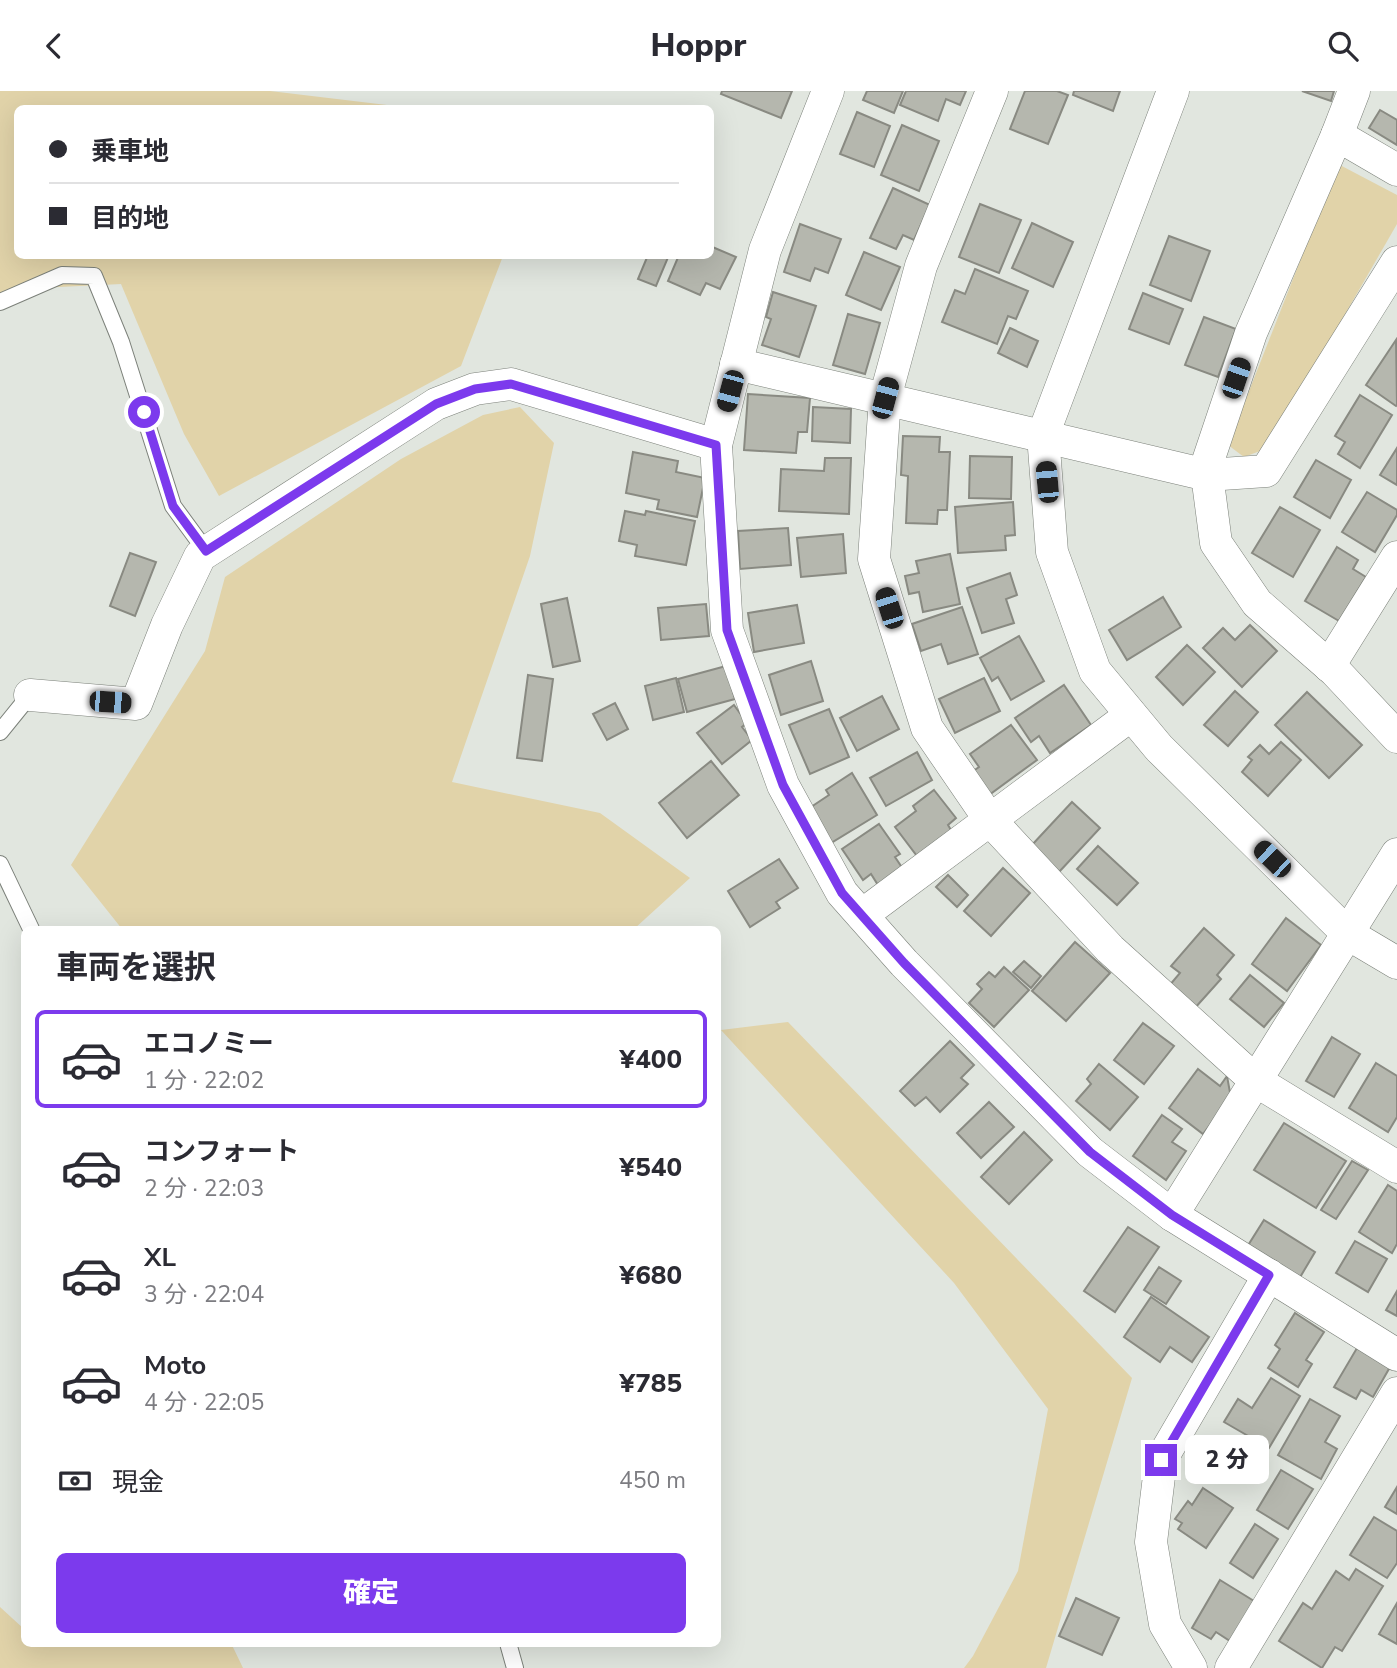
<!DOCTYPE html>
<html lang="ja">
<meta charset="utf-8">
<style>
body{margin:0;font-family:"Nunito Sans","Noto Sans JP",sans-serif;background:#f7f7f7;color:#2b2b33;height:100vh;display:flex;flex-direction:column;font-size:26px;white-space:nowrap}
*{box-sizing:border-box;margin:0}
p{font-size:23px;color:#7c7c81}
.icon{flex:none;width:38px;height:38px;fill:none;stroke:currentColor;stroke-width:2;stroke-linecap:round;stroke-linejoin:round}
.map{position:relative;flex:1;overflow:hidden}
.sheet{position:absolute;left:21px;top:835px;width:700px;height:721px;display:flex;flex-direction:column;background:#fff;border-radius:10px;box-shadow:0 7px 28px #0002}
.sheet>*{flex:none}
.hud{position:absolute;left:14px;top:14px;width:700px;height:154px;border-radius:10px;box-shadow:0 7px 28px #0002;display:grid;align-content:center;height:154px;padding:0 35px;background:#fff}
.end{position:absolute;width:32px;height:32px;margin:-16px;border:9px solid #7c3aed;background:#fff;box-shadow:0 0 0 4px #fff}
.from{border-radius:50%}
.bubble{position:absolute;height:49px;border-radius:10px;background:#fff;box-shadow:0 7px 28px #0002;font-size:23px;font-weight:800;line-height:49px;text-align:center}
.car{position:absolute;width:21px;height:42px;margin:-21px -10px;border-radius:9px;box-shadow:0 0 5px 2px #0007;background:linear-gradient(#222 24%,#8ab4d8 0 40%,#222 0 76%,#8ab4d8 0 86%,#222 0)}
.hud b{display:flex;align-items:center;gap:24px;height:66px;font-size:26px}
.hud b+b{border-top:2px solid #e1e1e2}
.hud i{width:18px;height:18px;background:#2b2b33}
ul{padding:0;list-style:none}
li{display:flex;align-items:center;gap:21px;height:98px;margin:0 14px 10px;padding:0 21px;border:4px solid transparent;border-radius:10px}
li div{flex:1}
li b{display:block;font-size:26px}
li em{font-style:normal;font-weight:800}
li.selected{border-color:#7c3aed}
li>.icon{width:63px;height:63px;stroke-width:1.5}
h2{padding:0 35px;font-size:32px;line-height:84px}
.pay{display:flex;align-items:center;gap:18px;height:77px;padding:0 35px;font-size:26px}
.pay p{margin-inline-start:auto}
.primary-button{display:flex;gap:14px;margin-top:auto;padding:14px 35px}
.primary-button a{flex:1;height:80px;border-radius:10px;background:#7c3aed;color:#fff;font-size:28px;font-weight:800;line-height:80px;text-align:center}
header{display:flex;justify-content:space-between;align-items:center;height:91px;padding:0 35px;background:#fff;font-size:32px;font-weight:800}
.map>svg:first-child{display:block}
.green{fill:#e1d3a9}
.building{fill:#b5b7ae;stroke:#898a82;stroke-width:2}
.lines{fill:none;stroke-linecap:round;stroke-linejoin:round}
.lane-casing{stroke:#7c817a;stroke-width:18}
.street-casing{stroke:#7c817a;stroke-width:33}
.lane{stroke:#fff;stroke-width:16}
.street{stroke:#fff;stroke-width:32}
.route{stroke:#7c3aed;stroke-width:9}
</style>
<header><svg class="icon" aria-label="back" viewBox="0 0 24 24"><path d="M15 5l-7 7 7 7"/></svg>Hoppr<svg class="icon" aria-label="search" viewBox="0 0 24 24"><circle cx="10" cy="10" r="6"/><path d="M15 15l6 6"/></svg></header>
<div class="map">
<svg width="1397" height="1577" viewBox="0 0 1397 1577">
<rect width="100%" height="100%" fill="#e1e6df"/>
<!-- green -->
<g class="green">
<polygon points="0,0 270,0 412,17 18,18 18,164 503,165 461,275 219,405 184,343 121,193 18,198 0,203"/>
<polygon points="1338,73 1397,104 1397,133 1268,357 1244,366 1228,354"/>
<polygon points="520,316 554,352 530,465 452,691 600,722 690,787 634,838 122,838 71,774 205,560 225,486 401,368 483,324"/>
<polygon points="788,931 1132,1287 1046,1577 964,1577 973,1565 1018,1480 1048,1318 954,1192 721,939"/>
<polygon points="0,1516 24,1538 24,1552 231,1552 243,1577 0,1577"/>
</g>
<!-- building -->
<g class="building">
<polygon points="722,0 792,0 781,27 721,3"/>
<polygon points="867,0 903,0 894,22 863,9"/>
<polygon points="906,0 966,0 960,14 946,8 938,30 900,14"/>
<polygon points="1025,0 1057,0 1068,4 1048,53 1010,38"/>
<polygon points="1074,0 1120,0 1113,20 1073,4"/>
<polygon points="1302,0 1334,0 1331,10"/>
<polygon points="1380,19 1397,29 1397,54 1369,37"/>
<polygon points="857,21 890,35 874,76 840,63"/>
<polygon points="902,34 939,50 919,100 881,84"/>
<polygon points="893,97 930,114 914,149 903,144 896,158 870,147"/>
<polygon points="980,113 1021,129 999,182 959,166"/>
<polygon points="1032,132 1073,151 1053,196 1012,177"/>
<polygon points="800,133 841,148 828,182 815,177 810,190 784,181"/>
<polygon points="1169,145 1210,160 1191,210 1150,194"/>
<polygon points="710,155 736,166 720,198 706,192 700,204 668,190 679,164 710,164"/>
<polygon points="864,161 900,176 881,219 846,204"/>
<polygon points="648,164 669,164 656,195 638,188"/>
<polygon points="975,178 1028,200 1016,228 1008,225 997,253 942,231 955,199 965,203"/>
<polygon points="773,201 816,215 799,266 762,254 771,228 766,226"/>
<polygon points="1143,202 1183,218 1169,253 1129,238"/>
<polygon points="848,223 880,232 865,283 833,274"/>
<polygon points="1204,226 1236,238 1218,286 1185,274"/>
<polygon points="1010,237 1038,250 1027,276 998,262"/>
<polygon points="1396,249 1397,314 1396,315 1366,294"/>
<polygon points="748,303 810,307 807,341 798,341 796,362 744,359"/>
<polygon points="1360,304 1392,324 1360,377 1338,363 1345,351 1335,345"/>
<polygon points="813,316 851,318 850,352 812,350"/>
<polygon points="903,345 940,346 939,361 950,361 947,419 938,419 937,433 906,432 908,385 901,384"/>
<polygon points="1397,357 1397,394 1380,384"/>
<polygon points="633,361 678,370 676,381 705,387 697,426 657,418 659,409 626,402"/>
<polygon points="970,365 1012,366 1011,408 969,407"/>
<polygon points="825,367 851,367 849,423 779,420 781,378 824,380"/>
<polygon points="1316,369 1351,389 1330,427 1294,406"/>
<polygon points="1367,401 1397,419 1397,424 1375,461 1342,441"/>
<polygon points="1013,411 1015,444 1005,445 1006,459 958,462 955,416"/>
<polygon points="1280,416 1320,439 1293,486 1252,462"/>
<polygon points="625,420 645,424 646,420 695,430 686,474 635,465 637,454 619,450"/>
<polygon points="788,437 791,474 740,478 738,440"/>
<polygon points="843,443 846,482 801,486 797,447"/>
<polygon points="1337,456 1358,469 1353,478 1366,486 1339,530 1305,510"/>
<polygon points="130,462 156,471 135,525 110,515"/>
<polygon points="950,463 960,513 923,521 919,501 909,503 905,485 919,482 916,470"/>
<polygon points="1010,482 1017,504 1006,508 1014,532 982,542 967,497"/>
<polygon points="1163,506 1181,536 1127,569 1109,539"/>
<polygon points="567,507 580,570 553,576 541,513"/>
<polygon points="706,513 709,545 661,549 658,517"/>
<polygon points="797,514 804,552 754,561 748,522"/>
<polygon points="962,516 978,563 948,573 941,553 921,560 912,533"/>
<polygon points="1250,534 1277,560 1242,596 1203,557 1223,537 1235,549"/>
<polygon points="1019,545 1044,590 1011,609 998,586 992,590 980,567"/>
<polygon points="1187,554 1215,581 1183,614 1156,586"/>
<polygon points="811,570 823,610 781,624 769,584"/>
<polygon points="726,575 735,608 687,621 678,588"/>
<polygon points="528,584 553,588 542,670 517,667"/>
<polygon points="676,587 684,621 653,629 645,595"/>
<polygon points="984,587 1000,620 955,642 939,608"/>
<polygon points="1064,594 1091,634 1050,662 1039,645 1031,651 1015,627"/>
<polygon points="1235,600 1258,621 1228,655 1204,634"/>
<polygon points="1307,601 1362,654 1329,687 1275,634"/>
<polygon points="882,605 899,638 857,660 840,627"/>
<polygon points="615,612 628,638 607,649 593,623"/>
<polygon points="734,614 747,632 742,636 752,649 722,673 697,642"/>
<polygon points="829,618 849,666 810,683 789,634"/>
<polygon points="1011,634 1037,669 989,704 972,681 979,676 970,663"/>
<polygon points="1281,651 1301,669 1268,705 1242,681 1252,669 1248,666 1260,654 1269,663"/>
<polygon points="917,661 932,689 886,715 870,687"/>
<polygon points="711,670 739,704 687,747 659,712"/>
<polygon points="852,682 877,724 826,755 805,720 829,704 826,699"/>
<polygon points="934,699 956,727 948,734 951,739 917,765 895,736 916,720 913,715"/>
<polygon points="1072,711 1100,737 1059,781 1031,755"/>
<polygon points="879,733 900,763 895,766 903,778 878,794 871,783 863,789 842,758"/>
<polygon points="1098,755 1138,792 1117,814 1077,778"/>
<polygon points="779,768 798,797 776,811 780,817 750,836 728,800"/>
<polygon points="1003,777 1030,802 991,845 964,820"/>
<polygon points="948,784 968,804 957,816 936,796"/>
<polygon points="1286,827 1321,854 1287,900 1252,873"/>
<polygon points="1204,837 1234,864 1217,884 1221,888 1194,918 1169,895 1180,882 1171,875"/>
<polygon points="1075,851 1110,882 1066,930 1032,900"/>
<polygon points="1024,870 1041,885 1031,897 1013,881"/>
<polygon points="1004,876 1029,899 994,936 969,912 982,898 977,893 989,881 995,886"/>
<polygon points="1250,884 1284,912 1264,936 1230,908"/>
<polygon points="1143,932 1174,955 1144,993 1114,969"/>
<polygon points="1332,946 1360,963 1334,1006 1306,990"/>
<polygon points="950,950 974,974 961,987 968,993 940,1021 926,1006 915,1015 900,1000"/>
<polygon points="1376,972 1397,985 1397,1026 1388,1041 1349,1017"/>
<polygon points="1099,973 1138,1006 1110,1039 1076,1010 1091,993 1087,988"/>
<polygon points="1198,978 1220,995 1227,985 1231,1007 1203,1043 1169,1017"/>
<polygon points="989,1011 1014,1036 981,1067 957,1042"/>
<polygon points="1162,1024 1182,1038 1172,1051 1186,1060 1166,1089 1133,1065"/>
<polygon points="1284,1032 1346,1070 1316,1117 1254,1079"/>
<polygon points="1024,1041 1052,1069 1009,1113 981,1086"/>
<polygon points="1352,1070 1368,1079 1336,1128 1321,1119"/>
<polygon points="1388,1094 1397,1100 1397,1153 1392,1162 1359,1141"/>
<polygon points="1264,1129 1315,1161 1299,1188 1247,1156"/>
<polygon points="1128,1136 1159,1156 1115,1221 1084,1200"/>
<polygon points="1355,1150 1387,1168 1368,1201 1336,1182"/>
<polygon points="1159,1176 1181,1190 1166,1213 1144,1199"/>
<polygon points="1397,1200 1397,1225 1386,1219"/>
<polygon points="1151,1206 1209,1246 1192,1271 1170,1256 1160,1271 1124,1246"/>
<polygon points="1295,1222 1324,1241 1306,1269 1312,1273 1298,1296 1268,1277 1280,1258 1275,1254"/>
<polygon points="1357,1257 1390,1276 1373,1306 1361,1299 1356,1308 1334,1296"/>
<polygon points="1271,1287 1300,1305 1269,1357 1224,1331 1238,1308 1252,1317"/>
<polygon points="1310,1308 1340,1325 1325,1351 1337,1358 1321,1388 1278,1364"/>
<polygon points="1281,1379 1313,1398 1288,1438 1257,1419"/>
<polygon points="1397,1396 1397,1423 1385,1416"/>
<polygon points="1203,1397 1233,1417 1206,1457 1178,1438 1182,1432 1175,1428 1188,1410 1192,1414"/>
<polygon points="1374,1426 1397,1440 1397,1472 1387,1487 1350,1464"/>
<polygon points="1255,1433 1278,1448 1253,1487 1230,1472"/>
<polygon points="1356,1478 1383,1495 1342,1560 1335,1556 1322,1577 1279,1550 1303,1512 1312,1518 1336,1480 1349,1489"/>
<polygon points="1220,1489 1254,1510 1230,1550 1216,1541 1211,1548 1192,1537"/>
<polygon points="1076,1507 1119,1527 1102,1564 1059,1545"/>
<polygon points="1397,1512 1397,1553 1379,1543"/>
</g>
<g class="lines">
<!-- lane casing -->
<g class="lane-casing">
<g id="lane">
<polyline points="0,211 62,184 94,185 121,251 173,415 206,460"/>
<polyline points="0,641 30,604"/>
<polyline points="0,773 31,838"/>
<polyline points="508,1552 515,1577"/>
</g>
</g>
<!-- street casing -->
<g class="street-casing">
<g id="street">
<polyline points="992,0 921,175 885,307 874,468 927,637 990,729 1110,858 1256,990 1397,1076"/>
<polyline points="1173,0 1043,344 1052,461 1095,580 1159,657 1348,843 1397,872"/>
<polyline points="1337,44 1354,0"/>
<polyline points="1397,79 1337,44 1251,242 1206,376 1216,452 1257,512 1335,580 1397,646"/>
<polyline points="736,273 1207,384 1266,380 1397,171"/>
<polyline points="716,354 727,539 783,694 842,802 904,872 1090,1061 1172,1124"/>
<polyline points="1329,575 1397,466"/>
<polyline points="30,604 136,613 167,534 200,465 436,313 475,298 511,293 716,354 765,159 828,0"/>
<polyline points="1397,763 1172,1124 1397,1264"/>
<polyline points="862,824 1131,624"/>
<polyline points="1191,1577 1165,1533 1151,1451 1161,1369 1269,1184"/>
<polyline points="1231,1577 1397,1302"/>
</g>
</g>
<!-- lane -->
<use href="#lane" class="lane"/>
<!-- street -->
<use href="#street" class="street"/>
</g>
<g class="lines">
<!-- route -->
<polyline class="route" points="144,321 173,415 206,460 436,313 475,298 511,293 716,354 727,539 783,694 842,802 904,872 1090,1061 1172,1124 1269,1184 1161,1369"/>
</g>
</svg>
<i class="end from" style="left:144px;top:321px"></i>
<i class="end" style="left:1161px;top:1369px"></i>
<div class="bubble" style="left:1185px;top:1344px;width:84px">2 分</div>
<i class="car" style="left:1236px;top:287px;rotate:19deg"></i>
<i class="car" style="left:730px;top:300px;rotate:195deg"></i>
<i class="car" style="left:885px;top:307px;rotate:15deg"></i>
<i class="car" style="left:1047px;top:391px;rotate:355deg"></i>
<i class="car" style="left:889px;top:517px;rotate:342deg"></i>
<i class="car" style="left:110px;top:611px;rotate:94deg"></i>
<i class="car" style="left:1272px;top:768px;rotate:314deg"></i>
<div class="hud">
<b><i class="from"></i>乗車地</b>
<b><i></i>目的地</b>
</div>
<section class="sheet">
<h2>車両を選択</h2>
<ul>
<li class="selected"><svg class="icon" aria-label="car" viewBox="0 0 24 24"><path d="M5 17H2v-5l4-1 3-4h7l3 4 3 1v5h-3M9 17h6M6 11h13"/><circle cx="7" cy="17" r="2"/><circle cx="17" cy="17" r="2"/></svg><div><b>エコノミー</b><p>1 分 · 22:02</p></div><em>¥400</em></li>
<li><svg class="icon" aria-label="car" viewBox="0 0 24 24"><path d="M5 17H2v-5l4-1 3-4h7l3 4 3 1v5h-3M9 17h6M6 11h13"/><circle cx="7" cy="17" r="2"/><circle cx="17" cy="17" r="2"/></svg><div><b>コンフォート</b><p>2 分 · 22:03</p></div><em>¥540</em></li>
<li><svg class="icon" aria-label="car" viewBox="0 0 24 24"><path d="M5 17H2v-5l4-1 3-4h7l3 4 3 1v5h-3M9 17h6M6 11h13"/><circle cx="7" cy="17" r="2"/><circle cx="17" cy="17" r="2"/></svg><div><b>XL</b><p>3 分 · 22:04</p></div><em>¥680</em></li>
<li><svg class="icon" aria-label="car" viewBox="0 0 24 24"><path d="M5 17H2v-5l4-1 3-4h7l3 4 3 1v5h-3M9 17h6M6 11h13"/><circle cx="7" cy="17" r="2"/><circle cx="17" cy="17" r="2"/></svg><div><b>Moto</b><p>4 分 · 22:05</p></div><em>¥785</em></li>
</ul>
<div class="pay"><svg class="icon" aria-label="cash" viewBox="0 0 24 24"><path d="M3 7h18v10H3z"/><circle cx="12" cy="12" r="2"/></svg>現金<p>450 m</p></div>
<div class="primary-button"><a>確定</a></div>
</section>
</div>
